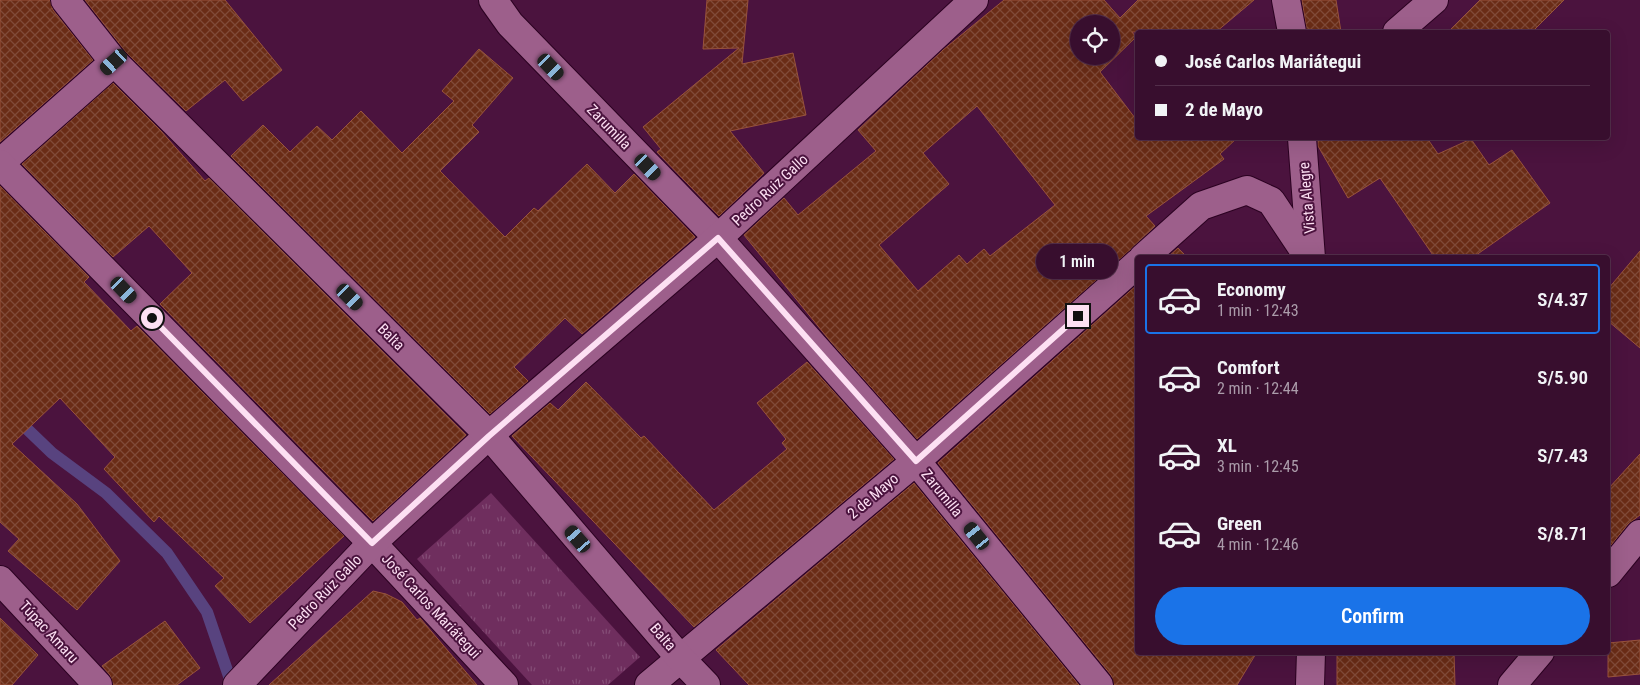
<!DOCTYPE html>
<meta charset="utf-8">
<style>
body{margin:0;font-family:"Roboto Condensed",sans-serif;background:#431c3a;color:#f1f3f6;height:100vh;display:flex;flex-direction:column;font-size:19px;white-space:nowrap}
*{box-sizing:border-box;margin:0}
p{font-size:16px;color:#ab9caa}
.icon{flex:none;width:28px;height:28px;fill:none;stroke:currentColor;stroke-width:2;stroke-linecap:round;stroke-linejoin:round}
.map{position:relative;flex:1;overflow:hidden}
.sheet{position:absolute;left:1135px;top:255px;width:475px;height:400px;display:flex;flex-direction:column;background:#380e2e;border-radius:5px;box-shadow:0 5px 20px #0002,0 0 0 1px #522e4a}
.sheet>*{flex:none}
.top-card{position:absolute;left:1135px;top:30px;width:475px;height:110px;border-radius:5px;box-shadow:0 5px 20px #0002,0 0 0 1px #522e4a;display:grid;align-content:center;height:110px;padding:0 20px;background:#380e2e}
.controls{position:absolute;left:1070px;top:15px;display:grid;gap:10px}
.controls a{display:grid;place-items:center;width:50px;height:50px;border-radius:50%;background:#380e2e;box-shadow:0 5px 20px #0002,0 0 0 1px #522e4a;font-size:25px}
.end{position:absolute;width:22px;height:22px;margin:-11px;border:6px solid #fde0f3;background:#111;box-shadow:0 0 0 2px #111}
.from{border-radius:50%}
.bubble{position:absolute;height:35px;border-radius:18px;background:#380e2e;box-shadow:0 5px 20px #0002,0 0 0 1px #522e4a;font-size:16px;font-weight:600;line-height:35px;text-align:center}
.car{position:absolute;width:15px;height:30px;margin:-15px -8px;border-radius:6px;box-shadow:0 0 4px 1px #0007;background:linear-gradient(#222 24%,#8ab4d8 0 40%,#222 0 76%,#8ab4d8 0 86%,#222 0)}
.top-card b{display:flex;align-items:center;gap:18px;height:48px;font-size:19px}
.top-card b+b{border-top:1px solid #522e4a}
.top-card i{width:12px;height:12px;background:#f1f3f6}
ul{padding:9px 0 0;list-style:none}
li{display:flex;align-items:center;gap:15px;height:70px;margin:0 10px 8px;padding:0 10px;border:2px solid transparent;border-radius:5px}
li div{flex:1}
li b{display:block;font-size:19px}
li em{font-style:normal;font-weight:600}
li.current{border-color:#1a73e8}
li>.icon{width:45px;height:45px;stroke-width:1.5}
.primary-button{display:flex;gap:10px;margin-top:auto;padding:10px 20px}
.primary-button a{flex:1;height:58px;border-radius:30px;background:#1a73e8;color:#fff;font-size:20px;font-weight:600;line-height:58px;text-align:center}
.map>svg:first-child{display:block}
.grass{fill:url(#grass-tufts)}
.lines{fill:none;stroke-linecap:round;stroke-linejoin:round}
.stream{stroke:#58437f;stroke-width:12}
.building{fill:url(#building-cross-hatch);stroke:#99533c;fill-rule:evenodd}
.street-casing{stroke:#2b0221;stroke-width:30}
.secondary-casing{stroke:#2b0221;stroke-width:30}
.street{stroke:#9d5f8b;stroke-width:28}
.secondary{stroke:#9d5f8b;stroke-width:28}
.route{stroke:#fde0f3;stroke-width:6}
.labels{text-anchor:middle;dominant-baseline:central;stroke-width:4;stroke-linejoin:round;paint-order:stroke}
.street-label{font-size:15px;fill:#fde0f3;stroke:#4b133e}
</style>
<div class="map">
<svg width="1640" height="685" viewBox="0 0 1640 685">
<defs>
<pattern id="grass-tufts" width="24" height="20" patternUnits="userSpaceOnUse" patternTransform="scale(1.25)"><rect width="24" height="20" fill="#6f2e5e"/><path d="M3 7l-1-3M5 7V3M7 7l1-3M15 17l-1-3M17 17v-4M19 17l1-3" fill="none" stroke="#844c76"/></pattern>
<pattern id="building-cross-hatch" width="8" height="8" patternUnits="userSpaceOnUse" patternTransform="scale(1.25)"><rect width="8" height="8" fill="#6a2c16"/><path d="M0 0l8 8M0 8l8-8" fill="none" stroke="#804a38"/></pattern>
</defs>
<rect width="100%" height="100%" fill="#4b133e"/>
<!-- grass -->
<polygon class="grass" points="491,493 640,657 608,685 532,685 417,559"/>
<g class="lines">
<!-- stream -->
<polyline class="stream" points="0,403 52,453 106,493 167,553 207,612 232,685"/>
</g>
<!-- building -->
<g class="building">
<polygon points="0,0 50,0 53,10 93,60 0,142"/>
<polygon points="85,0 225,0 282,70 243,101 225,80 186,111 126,52"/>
<polygon points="707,0 748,0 742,64 793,53 806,115 730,131 764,173 719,216 657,152 661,149 643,127 739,48 703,49"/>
<path d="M1004,0H1104L1120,18L1138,0H1254L1216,32H1132L1136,37L1100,72L1138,122V138H1237L1220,154L1224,159L1146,216L1155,226L1130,250L917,439L831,342L744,235L784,198L798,215L876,151L858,130L943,50ZM1079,24H1111V56H1079ZM977,106L1055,205L990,256L984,249L967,264L959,255L918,291L879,245L949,184L923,153Z"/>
<polygon points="1302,0 1336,0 1341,32 1307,32"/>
<polygon points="1480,0 1564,0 1532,32 1448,32"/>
<polygon points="479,49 513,78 472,125 479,132 440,171 505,237 534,208 538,211 587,164 615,193 634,174 695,237 582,334 565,318 514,367 528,381 490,414 231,156 263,125 290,152 317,126 332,140 361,111 402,153 454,101 442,91"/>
<polygon points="113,83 161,131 205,181 209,178 466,435 373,521 160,304 192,273 149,226 113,257 22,164"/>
<polygon points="1318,138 1427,138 1438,154 1471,139 1489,165 1512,150 1550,203 1472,258 1435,258 1380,178 1348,198 1318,146"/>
<polygon points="0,186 89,277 84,282 131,331 137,326 344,536 250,623 215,586 224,578 159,516 154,522 104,469 115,457 60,398 12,444 77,504 120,561 77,610 8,551 19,539 0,522"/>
<polygon points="1178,248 1188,258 1167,258"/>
<polygon points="1640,251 1640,348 1608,321 1608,289"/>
<polygon points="1138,284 1138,652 1257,652 1237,685 1114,685 1111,675 938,463"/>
<polygon points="807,362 894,459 694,627 512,436 550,403 558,410 586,382 641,438 644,436 714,510 787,449 782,443 786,439 757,403"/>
<polygon points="1640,454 1640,515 1628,524 1608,549 1608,489"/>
<polygon points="914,483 1079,685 749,685 716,650"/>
<polygon points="373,591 386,594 402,602 417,620 420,618 477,685 269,685"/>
<polygon points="0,618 38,655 12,685 0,685"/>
<polygon points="165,621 200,668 177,685 113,685 110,675 102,666"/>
<polygon points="1640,640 1640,674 1608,677 1608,643"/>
<polygon points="1337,652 1454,652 1455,685 1337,685"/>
</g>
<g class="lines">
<!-- street casing -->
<g class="street-casing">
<g id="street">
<polyline points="493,0 510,24 718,238 916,461 1099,685"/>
<polyline points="1286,0 1292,32"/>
<polyline points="1397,32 1434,0"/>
<polyline points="1302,138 1311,258"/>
<polyline points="0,163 114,62"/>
<polyline points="0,164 372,543 504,685"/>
<polyline points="1143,258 1201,206 1247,190 1271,201 1309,258"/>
<polyline points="1608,573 1640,534"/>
<polyline points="0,580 98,685"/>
<polyline points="237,685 372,543 489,435 718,238 974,0"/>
<polyline points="649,685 916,461 1138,263"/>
<polyline points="1310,685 1311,652"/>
<polyline points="1512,685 1540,652"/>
</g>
</g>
<!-- secondary casing -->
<g class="secondary-casing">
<polyline id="secondary" points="65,0 114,62 489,435 680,658 706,685"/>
</g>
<!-- street -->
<use href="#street" class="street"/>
<!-- secondary -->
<use href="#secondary" class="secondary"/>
</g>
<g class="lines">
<!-- route -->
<polyline class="route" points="152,318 372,543 489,436 718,238 916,461 1078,316"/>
</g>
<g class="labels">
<!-- street labels -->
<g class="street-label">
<text transform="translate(609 127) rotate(46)">Zarumilla</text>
<text transform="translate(770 190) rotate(-43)">Pedro Ruiz Gallo</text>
<text transform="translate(1307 198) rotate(-95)">Vista Alegre</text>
<text transform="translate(391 337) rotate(45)">Balta</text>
<text transform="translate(942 493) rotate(51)">Zarumilla</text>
<text transform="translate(873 496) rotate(-40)">2 de Mayo</text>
<text transform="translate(325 592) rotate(-46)">Pedro Ruiz Gallo</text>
<text transform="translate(431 606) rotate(47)">José Carlos Mariátegui</text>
<text transform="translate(49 632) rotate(47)">Túpac Amaru</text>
<text transform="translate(663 637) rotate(49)">Balta</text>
</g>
</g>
</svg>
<div class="controls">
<a><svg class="icon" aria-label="locate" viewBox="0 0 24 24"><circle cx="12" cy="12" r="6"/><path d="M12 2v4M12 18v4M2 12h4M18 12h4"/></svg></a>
</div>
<i class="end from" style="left:152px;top:318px"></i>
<i class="end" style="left:1078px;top:316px"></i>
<div class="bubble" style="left:1036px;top:244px;width:82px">1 min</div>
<i class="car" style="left:114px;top:62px;rotate:228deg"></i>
<i class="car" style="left:551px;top:67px;rotate:136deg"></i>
<i class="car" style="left:648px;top:167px;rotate:136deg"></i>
<i class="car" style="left:124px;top:290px;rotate:136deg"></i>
<i class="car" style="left:350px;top:297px;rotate:135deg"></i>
<i class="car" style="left:977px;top:536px;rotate:321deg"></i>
<i class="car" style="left:578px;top:539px;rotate:319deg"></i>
<div class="top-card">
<b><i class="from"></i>José Carlos Mariátegui</b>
<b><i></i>2 de Mayo</b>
</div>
<section class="sheet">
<ul>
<li class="current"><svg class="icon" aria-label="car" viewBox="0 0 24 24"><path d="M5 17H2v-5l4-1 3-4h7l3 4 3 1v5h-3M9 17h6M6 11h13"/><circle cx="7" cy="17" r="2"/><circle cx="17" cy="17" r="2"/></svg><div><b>Economy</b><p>1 min · 12:43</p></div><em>S/4.37</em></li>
<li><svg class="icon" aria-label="car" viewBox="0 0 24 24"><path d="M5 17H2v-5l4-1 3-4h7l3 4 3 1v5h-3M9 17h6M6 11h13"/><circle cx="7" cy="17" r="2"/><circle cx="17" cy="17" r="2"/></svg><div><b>Comfort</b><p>2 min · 12:44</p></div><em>S/5.90</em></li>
<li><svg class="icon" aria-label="car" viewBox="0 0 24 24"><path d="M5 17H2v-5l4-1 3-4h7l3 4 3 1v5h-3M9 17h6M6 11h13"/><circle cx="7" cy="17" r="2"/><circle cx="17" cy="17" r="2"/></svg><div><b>XL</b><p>3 min · 12:45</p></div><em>S/7.43</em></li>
<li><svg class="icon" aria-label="car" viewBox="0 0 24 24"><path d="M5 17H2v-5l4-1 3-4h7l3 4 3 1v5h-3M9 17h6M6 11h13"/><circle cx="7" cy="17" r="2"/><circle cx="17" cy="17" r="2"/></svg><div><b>Green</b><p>4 min · 12:46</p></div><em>S/8.71</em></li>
</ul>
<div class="primary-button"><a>Confirm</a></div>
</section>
</div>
